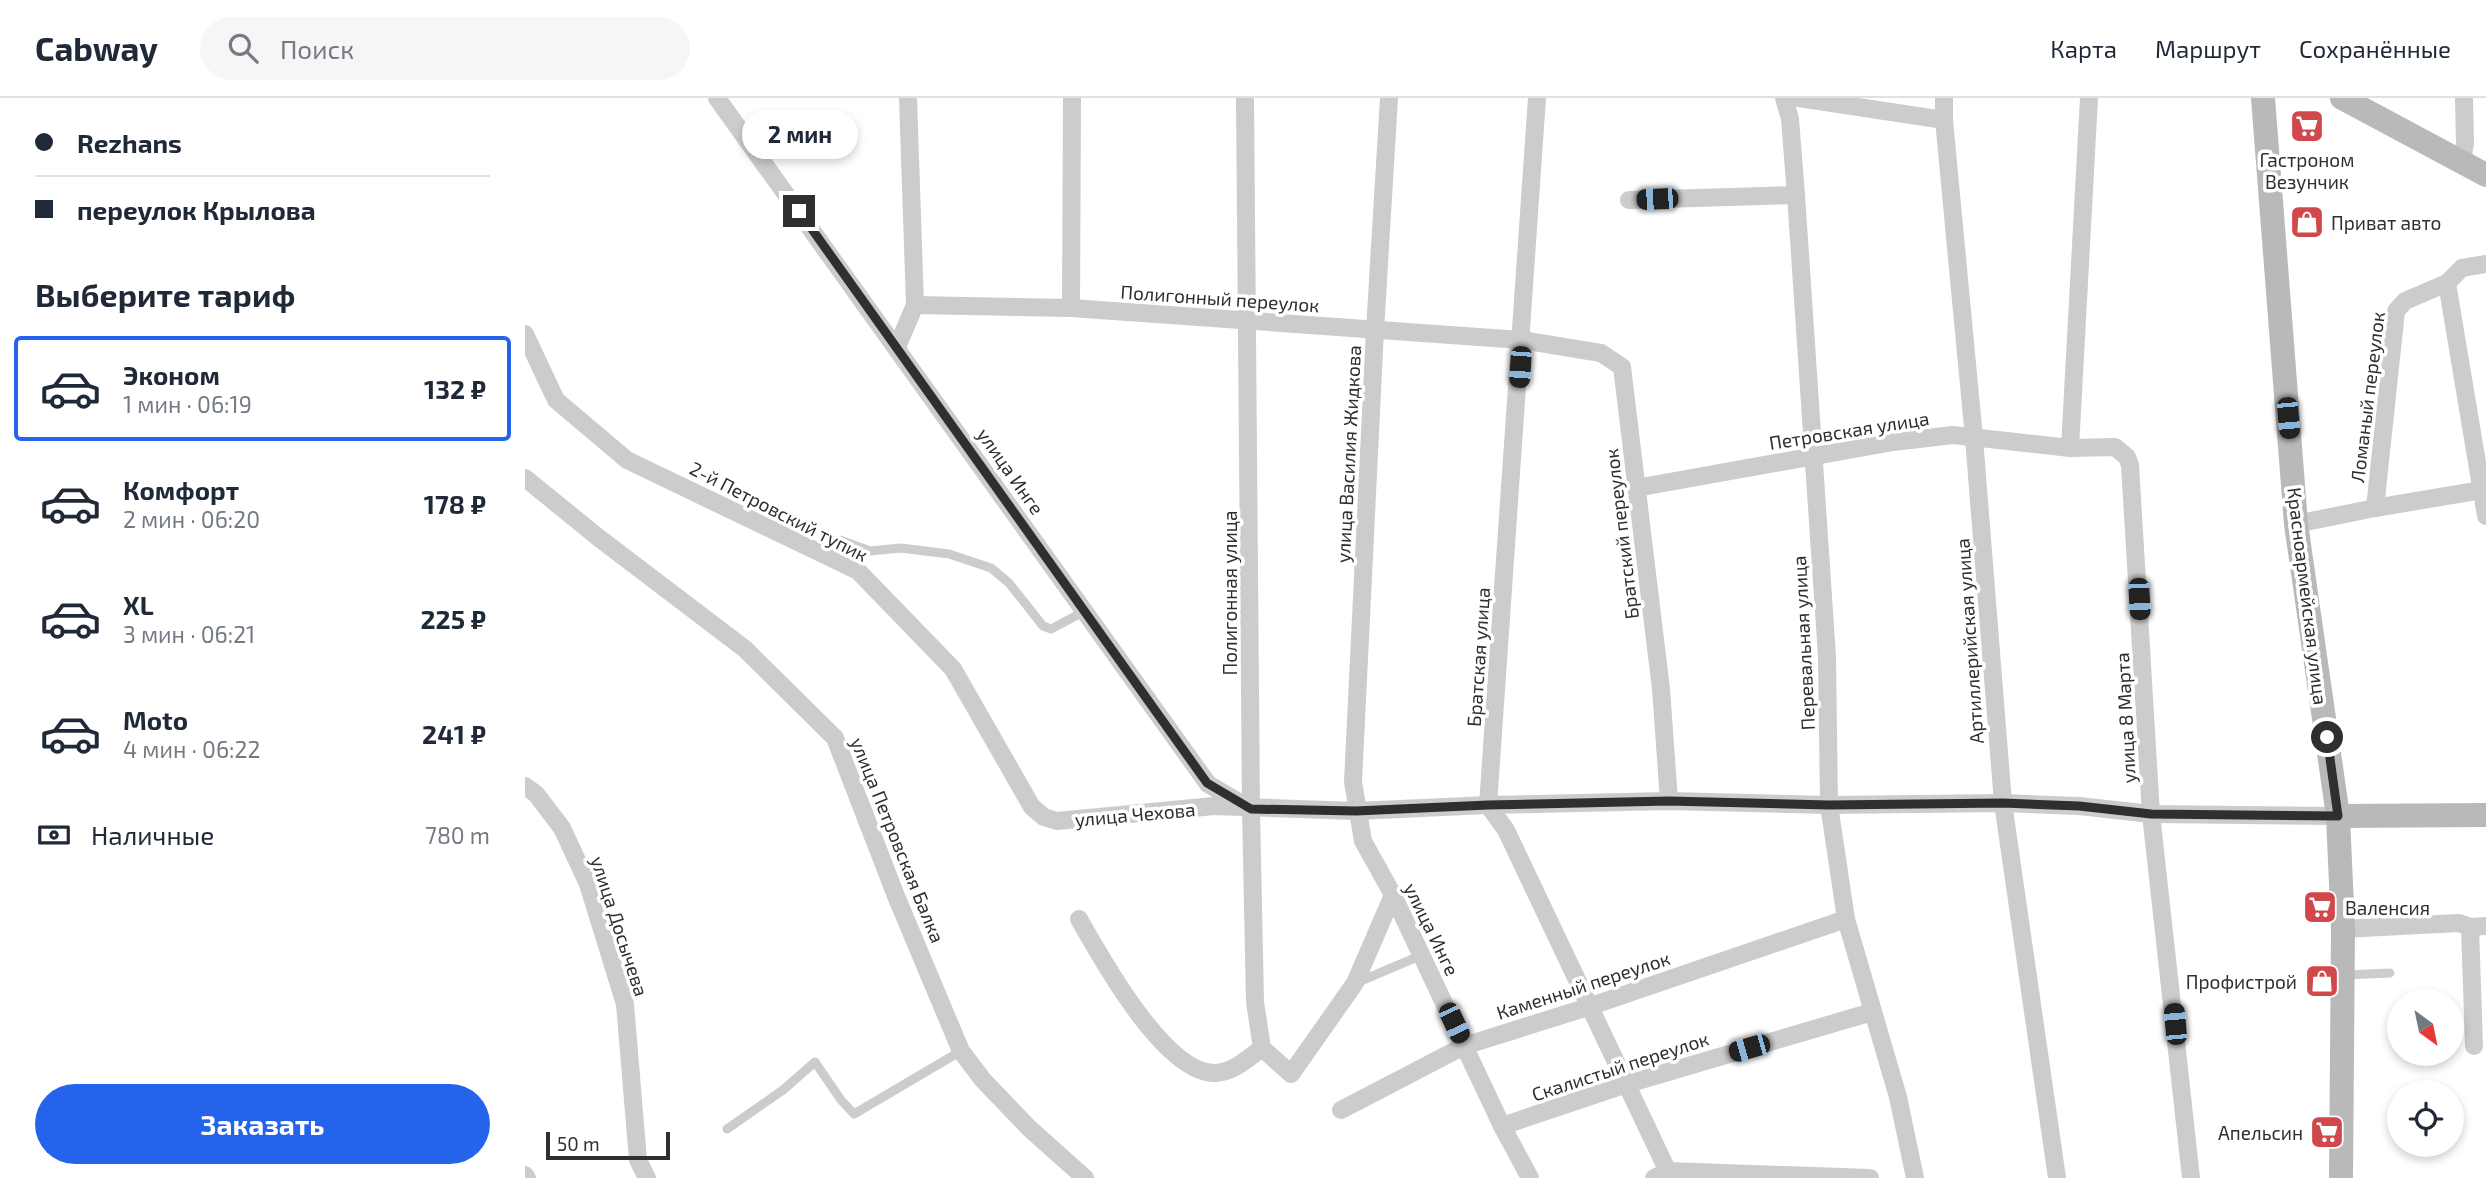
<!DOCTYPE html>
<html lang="ru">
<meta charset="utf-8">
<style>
body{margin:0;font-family:"Exo 2",sans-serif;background:#f6f6f7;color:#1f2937;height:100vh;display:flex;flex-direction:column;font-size:26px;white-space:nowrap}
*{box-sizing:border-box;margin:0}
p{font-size:23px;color:#747a83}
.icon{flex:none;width:38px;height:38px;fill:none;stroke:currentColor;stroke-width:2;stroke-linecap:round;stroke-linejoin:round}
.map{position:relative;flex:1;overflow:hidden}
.drawer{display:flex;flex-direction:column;background:#fff;width:525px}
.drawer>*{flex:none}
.guide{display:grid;align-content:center;height:154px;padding:0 35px;background:#fff}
.needle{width:46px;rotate:147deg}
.controls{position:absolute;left:1862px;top:891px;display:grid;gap:14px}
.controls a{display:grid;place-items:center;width:77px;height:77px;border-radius:50%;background:#fff;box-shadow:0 4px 10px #0003;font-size:35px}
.scale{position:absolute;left:21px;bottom:18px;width:124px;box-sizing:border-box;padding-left:7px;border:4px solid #2f2f2f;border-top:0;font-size:19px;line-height:24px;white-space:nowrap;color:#2f2f2f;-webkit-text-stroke:5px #fff;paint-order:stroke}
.end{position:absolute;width:32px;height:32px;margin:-16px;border:9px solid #2f2f2f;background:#fff;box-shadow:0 0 0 4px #fff}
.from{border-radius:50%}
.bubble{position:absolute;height:49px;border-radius:24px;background:#fff;box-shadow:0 4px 10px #0003;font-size:23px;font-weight:700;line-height:49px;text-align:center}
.car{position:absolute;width:21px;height:42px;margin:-21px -10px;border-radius:9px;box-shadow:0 0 5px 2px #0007;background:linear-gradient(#222 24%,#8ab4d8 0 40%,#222 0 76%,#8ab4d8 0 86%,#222 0)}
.guide b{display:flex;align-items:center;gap:24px;height:66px;font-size:26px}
.guide b+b{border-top:2px solid #e0e1e3}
.guide i{width:18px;height:18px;background:#1f2937}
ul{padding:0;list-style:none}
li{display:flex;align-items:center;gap:21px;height:105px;margin:0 14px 10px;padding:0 21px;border:4px solid transparent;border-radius:7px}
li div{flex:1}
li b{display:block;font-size:26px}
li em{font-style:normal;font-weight:700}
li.selected{border-color:#2563eb}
li>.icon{width:63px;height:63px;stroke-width:1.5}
h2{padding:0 35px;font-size:32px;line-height:84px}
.pay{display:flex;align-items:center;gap:18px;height:77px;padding:0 35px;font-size:26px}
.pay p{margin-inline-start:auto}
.cta{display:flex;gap:14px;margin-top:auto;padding:14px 35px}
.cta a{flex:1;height:80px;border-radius:42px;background:#2563eb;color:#fff;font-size:28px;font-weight:700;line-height:80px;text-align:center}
header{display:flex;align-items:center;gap:42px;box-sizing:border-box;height:98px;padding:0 35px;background:#fff;border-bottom:2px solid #e0e1e3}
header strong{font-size:33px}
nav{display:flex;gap:38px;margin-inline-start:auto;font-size:24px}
.search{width:490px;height:63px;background:#f6f6f7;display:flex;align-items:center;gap:18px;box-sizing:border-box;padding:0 24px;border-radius:38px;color:#747a83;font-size:26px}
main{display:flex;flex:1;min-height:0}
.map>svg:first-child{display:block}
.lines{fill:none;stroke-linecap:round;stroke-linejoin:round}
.lane{stroke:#ccc;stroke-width:9}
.street{stroke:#ccc;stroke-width:18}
.secondary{stroke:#b9b9b9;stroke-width:24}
.route{stroke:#2f2f2f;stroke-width:9}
.labels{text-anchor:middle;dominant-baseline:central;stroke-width:7;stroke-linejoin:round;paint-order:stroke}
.poi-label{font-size:19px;fill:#2f2f2f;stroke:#fff;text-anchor:start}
.street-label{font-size:19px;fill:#2f2f2f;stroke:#fff}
</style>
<header>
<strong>Cabway</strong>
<div class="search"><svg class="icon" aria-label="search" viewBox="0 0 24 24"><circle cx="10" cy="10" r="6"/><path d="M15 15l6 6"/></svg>Поиск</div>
<nav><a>Карта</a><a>Маршрут</a><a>Сохранённые</a></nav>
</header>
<main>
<section class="drawer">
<div class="guide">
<b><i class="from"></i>Rezhans</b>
<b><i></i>переулок Крылова</b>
</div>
<h2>Выберите тариф</h2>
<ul>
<li class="selected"><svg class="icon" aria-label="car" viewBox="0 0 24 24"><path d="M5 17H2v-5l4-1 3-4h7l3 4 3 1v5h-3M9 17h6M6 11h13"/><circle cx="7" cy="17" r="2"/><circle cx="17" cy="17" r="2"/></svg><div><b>Эконом</b><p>1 мин · 06:19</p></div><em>132 ₽</em></li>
<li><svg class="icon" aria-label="car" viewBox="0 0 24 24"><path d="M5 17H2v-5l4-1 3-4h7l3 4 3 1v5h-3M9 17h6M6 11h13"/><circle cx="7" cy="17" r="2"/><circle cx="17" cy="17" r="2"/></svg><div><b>Комфорт</b><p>2 мин · 06:20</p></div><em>178 ₽</em></li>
<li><svg class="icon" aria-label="car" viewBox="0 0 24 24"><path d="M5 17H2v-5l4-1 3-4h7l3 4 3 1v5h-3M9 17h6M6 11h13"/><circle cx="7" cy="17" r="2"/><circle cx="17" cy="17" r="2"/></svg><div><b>XL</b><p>3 мин · 06:21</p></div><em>225 ₽</em></li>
<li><svg class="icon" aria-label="car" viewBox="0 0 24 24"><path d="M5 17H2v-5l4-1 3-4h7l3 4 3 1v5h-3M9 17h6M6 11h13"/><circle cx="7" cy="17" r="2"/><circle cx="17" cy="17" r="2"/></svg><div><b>Moto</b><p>4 мин · 06:22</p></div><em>241 ₽</em></li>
</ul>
<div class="pay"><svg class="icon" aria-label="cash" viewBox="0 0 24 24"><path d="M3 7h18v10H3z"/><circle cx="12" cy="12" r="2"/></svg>Наличные<p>780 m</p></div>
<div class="cta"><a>Заказать</a></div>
</section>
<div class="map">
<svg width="1961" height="1080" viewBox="0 0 1961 1080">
<rect width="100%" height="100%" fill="#fff"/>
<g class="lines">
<!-- lane -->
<g class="lane">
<polyline points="315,442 345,453 376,450 424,456 466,470 484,485 518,528 526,531 560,513"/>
<polyline points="1820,877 1865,875"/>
<polyline points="831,885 897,857"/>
<polyline points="202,1031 258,992 290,964 316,1002 329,1016 436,953"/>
</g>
<!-- street -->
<g class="street">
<polyline points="192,0 683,686 722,709"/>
<polyline points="720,0 726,711 730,904 737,950 766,976 830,885 868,797"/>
<polyline points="864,0 850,232 828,684 838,743 868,797 977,1028 1005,1080"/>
<polyline points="1012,0 963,707 981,732 1146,1080"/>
<polyline points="1259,0 1265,21 1271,97 1302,558 1304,707 1321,821 1373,999 1390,1080"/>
<polyline points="1274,0 1419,22"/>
<polyline points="1419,0 1419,22 1449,340 1478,705 1532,1080"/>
<polyline points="1937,64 1940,45 1939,0"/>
<polyline points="1104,102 1271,97"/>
<polyline points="1922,185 1961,418"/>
<polyline points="390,207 546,210 996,242 1076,255 1097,269 1136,591 1144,703"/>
<polyline points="546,210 547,0"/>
<polyline points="0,236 31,302 102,362 333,473 428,571 507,709 519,719 532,723 689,708 831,713 963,707 1144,703 1304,707 1478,705 1554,708 1626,716 1813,718"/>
<polyline points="372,249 390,207 383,0"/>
<polyline points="1545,350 1564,0"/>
<polyline points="0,380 74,440 220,551 310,640 371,798 436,953 458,982 504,1030 560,1080"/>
<polyline points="1111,390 1368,344 1428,337 1545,350 1590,349 1602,359 1605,367 1626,716 1666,1080"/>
<polyline points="1850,410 1871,213 1880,203 1922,185 1937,170 1961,166"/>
<polyline points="1771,426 1850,410 1957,392"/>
<polyline points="0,688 11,696 37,730 63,786 100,906 113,1062 122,1080"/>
<path d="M554,821C576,860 640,976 690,975C709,974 722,961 737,950"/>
<polyline points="1945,829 1949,948"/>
<polyline points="1818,831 1934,825 1945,829 1961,828"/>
<polyline points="816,1012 939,948 1066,908 1321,821"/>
<polyline points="977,1028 1102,986 1347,914"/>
<polyline points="0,1077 2,1080"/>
<polyline points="1129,1080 1143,1073 1345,1080"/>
</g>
<!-- secondary -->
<g class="secondary">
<polyline points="1738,0 1771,426 1813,718 1818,831 1816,1080"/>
<polyline points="1817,0 1961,77"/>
<polyline points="1813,718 1961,717"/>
</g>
</g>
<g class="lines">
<!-- route -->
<polyline class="route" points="274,113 682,685 726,711 831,713 963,707 1144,703 1304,707 1478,705 1554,708 1626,716 1813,718 1802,639"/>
</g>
<!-- icons -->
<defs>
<g id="supermarket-square" transform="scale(1.75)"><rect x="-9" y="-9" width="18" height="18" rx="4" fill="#d0484b" stroke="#fff"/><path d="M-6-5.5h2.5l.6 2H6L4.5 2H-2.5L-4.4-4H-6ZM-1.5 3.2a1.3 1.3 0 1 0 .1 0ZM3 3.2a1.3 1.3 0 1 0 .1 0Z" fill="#fff"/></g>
<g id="shop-square" transform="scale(1.75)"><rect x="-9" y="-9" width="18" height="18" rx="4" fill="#d0484b" stroke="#fff"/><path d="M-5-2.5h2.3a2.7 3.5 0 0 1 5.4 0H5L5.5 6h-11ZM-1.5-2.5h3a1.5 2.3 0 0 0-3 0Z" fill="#fff"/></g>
</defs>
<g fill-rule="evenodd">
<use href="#supermarket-square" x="1782" y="28"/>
<use href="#shop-square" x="1782" y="124"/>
<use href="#supermarket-square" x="1795" y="809"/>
<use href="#shop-square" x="1797" y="883"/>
<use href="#supermarket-square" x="1802" y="1034"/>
</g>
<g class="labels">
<!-- poi labels -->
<g class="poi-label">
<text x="1782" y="61" text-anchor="middle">Гастроном<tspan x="1782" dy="22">Везунчик</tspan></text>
<text x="1806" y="124">Приват авто</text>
<text x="1820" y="809">Валенсия</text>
<text x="1772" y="883" text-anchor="end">Профистрой</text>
<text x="1778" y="1034" text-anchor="end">Апельсин</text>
</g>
<!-- street labels -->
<g class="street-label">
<text transform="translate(695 200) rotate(4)">Полигонный переулок</text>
<text transform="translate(1842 299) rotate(-83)">Ломаный переулок</text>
<text transform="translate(1324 332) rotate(-9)">Петровская улица</text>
<text transform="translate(823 356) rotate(-87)">улица Василия Жидкова</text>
<text transform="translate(486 373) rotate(55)">улица Инге</text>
<text transform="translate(254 413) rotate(27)">2-й Петровский тупик</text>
<text transform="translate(1096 436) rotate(-97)">Братский переулок</text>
<text transform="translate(704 495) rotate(-90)">Полигонная улица</text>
<text transform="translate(1783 498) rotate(83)">Красноармейская улица</text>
<text transform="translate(1444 543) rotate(-94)">Артиллерийская улица</text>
<text transform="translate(1278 545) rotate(-93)">Перевальная улица</text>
<text transform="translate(953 559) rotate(-86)">Братская улица</text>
<text transform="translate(1600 620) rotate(-93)">улица 8 Марта</text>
<text transform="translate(610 716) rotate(-5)">улица Чехова</text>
<text transform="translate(373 742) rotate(68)">улица Петровская Балка</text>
<text transform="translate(95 828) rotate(72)">улица Досычева</text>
<text transform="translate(907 831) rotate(64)">улица Инге</text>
<text transform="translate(1058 887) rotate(-18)">Каменный переулок</text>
<text transform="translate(1095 968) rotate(-18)">Скалистый переулок</text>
</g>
</g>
</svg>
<div class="controls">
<a><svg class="needle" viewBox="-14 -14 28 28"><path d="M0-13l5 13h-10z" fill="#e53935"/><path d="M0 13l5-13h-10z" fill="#747a83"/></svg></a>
<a><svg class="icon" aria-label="locate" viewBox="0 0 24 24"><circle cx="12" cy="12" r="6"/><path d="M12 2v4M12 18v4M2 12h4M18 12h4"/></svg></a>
</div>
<div class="scale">50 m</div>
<i class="end from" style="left:1802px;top:639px"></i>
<i class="end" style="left:274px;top:113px"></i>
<div class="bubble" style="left:217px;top:12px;width:116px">2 мин</div>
<i class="car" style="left:1132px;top:101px;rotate:268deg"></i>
<i class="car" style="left:995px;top:269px;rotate:184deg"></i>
<i class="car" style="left:1763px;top:320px;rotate:175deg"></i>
<i class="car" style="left:1614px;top:501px;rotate:177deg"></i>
<i class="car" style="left:929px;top:925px;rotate:155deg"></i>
<i class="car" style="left:1650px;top:926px;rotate:355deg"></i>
<i class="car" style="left:1224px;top:950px;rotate:254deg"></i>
</div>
</main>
